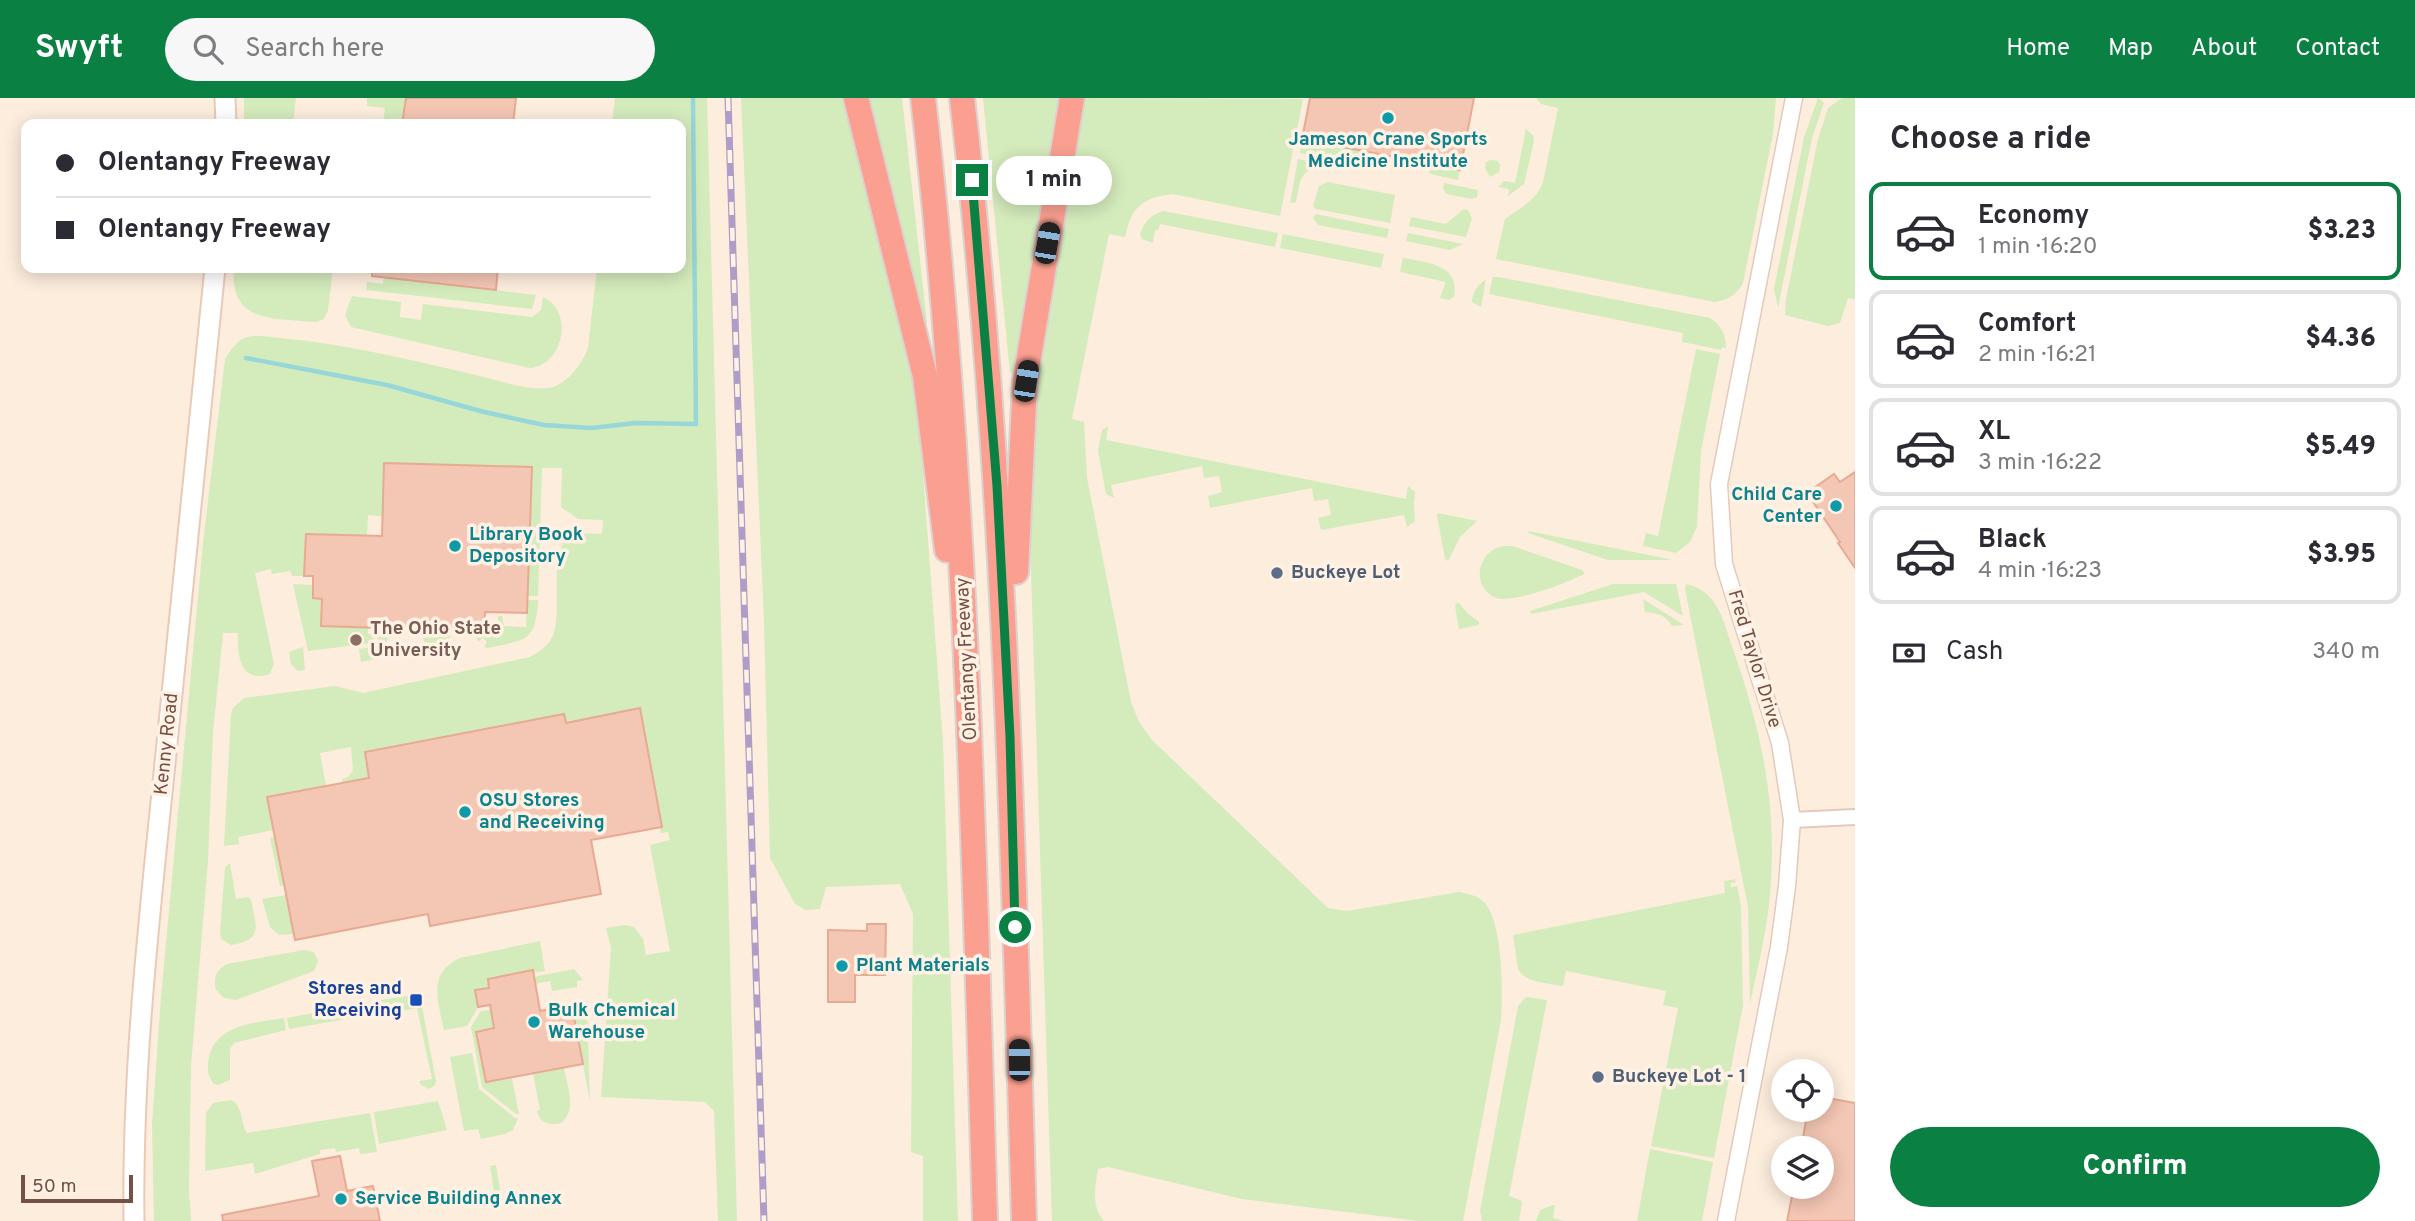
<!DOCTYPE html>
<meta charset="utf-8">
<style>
body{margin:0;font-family:Overpass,sans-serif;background:#f7f7f7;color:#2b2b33;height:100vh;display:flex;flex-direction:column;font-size:26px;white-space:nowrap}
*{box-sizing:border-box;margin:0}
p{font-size:23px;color:#7c7c81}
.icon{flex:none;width:38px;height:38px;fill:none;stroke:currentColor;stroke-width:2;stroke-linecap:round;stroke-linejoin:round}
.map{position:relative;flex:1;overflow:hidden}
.sheet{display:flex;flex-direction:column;background:#fff;width:560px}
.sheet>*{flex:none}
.top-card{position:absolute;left:21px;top:21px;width:665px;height:154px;border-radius:14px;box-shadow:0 4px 18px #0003;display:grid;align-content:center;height:154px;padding:0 35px;background:#fff}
.fabs{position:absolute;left:1771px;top:961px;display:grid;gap:14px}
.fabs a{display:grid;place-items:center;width:63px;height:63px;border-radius:50%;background:#fff;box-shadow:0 4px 18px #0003;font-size:35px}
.scale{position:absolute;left:21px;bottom:18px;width:112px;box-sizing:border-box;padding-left:7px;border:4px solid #745045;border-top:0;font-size:19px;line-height:24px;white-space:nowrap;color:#745045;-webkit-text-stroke:5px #fff2e5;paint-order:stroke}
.end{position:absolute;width:32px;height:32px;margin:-16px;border:9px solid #0b8043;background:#fff;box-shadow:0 0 0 4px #fff}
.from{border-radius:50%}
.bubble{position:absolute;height:49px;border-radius:24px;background:#fff;box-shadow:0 4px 18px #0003;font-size:23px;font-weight:800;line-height:49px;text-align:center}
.car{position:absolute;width:21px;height:42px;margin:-21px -10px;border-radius:9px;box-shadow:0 0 5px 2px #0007;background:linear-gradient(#222 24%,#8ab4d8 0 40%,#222 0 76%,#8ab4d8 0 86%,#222 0)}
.top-card b{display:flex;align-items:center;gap:24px;height:66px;font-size:26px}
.top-card b+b{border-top:2px solid #e1e1e2}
.top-card i{width:18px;height:18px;background:#2b2b33}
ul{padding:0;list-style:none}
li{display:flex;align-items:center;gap:21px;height:98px;margin:0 14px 10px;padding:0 21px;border:4px solid #e1e1e2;border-radius:14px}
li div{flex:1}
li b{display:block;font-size:26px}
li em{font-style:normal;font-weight:800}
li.active{border-color:#0b8043}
li>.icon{width:63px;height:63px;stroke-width:1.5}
h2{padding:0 35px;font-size:32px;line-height:84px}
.pay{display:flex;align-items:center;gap:18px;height:77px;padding:0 35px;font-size:26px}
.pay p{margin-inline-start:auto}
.action{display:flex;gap:14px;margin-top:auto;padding:14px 35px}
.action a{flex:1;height:80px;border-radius:42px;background:#0b8043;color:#fff;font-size:28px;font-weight:800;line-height:80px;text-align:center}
header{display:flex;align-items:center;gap:42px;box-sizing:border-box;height:98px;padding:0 35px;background:#0b8043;color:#fff}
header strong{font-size:33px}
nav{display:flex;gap:38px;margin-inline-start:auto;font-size:24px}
.search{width:490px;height:63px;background:#f7f7f7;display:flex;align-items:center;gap:18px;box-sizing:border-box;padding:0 24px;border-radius:38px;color:#7c7c81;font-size:26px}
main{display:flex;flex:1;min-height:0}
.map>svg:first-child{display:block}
.green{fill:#d4ebbc}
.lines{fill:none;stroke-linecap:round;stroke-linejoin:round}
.stream{stroke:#97d7d9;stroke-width:4.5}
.building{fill:#f4c6b4;stroke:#e7aa93;stroke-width:2}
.minor-casing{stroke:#e3cabc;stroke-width:18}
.tertiary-casing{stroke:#e3cabc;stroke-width:19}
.secondary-casing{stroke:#e9cab9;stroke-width:23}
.motorway-casing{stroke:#dbd2cf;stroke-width:28}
.minor{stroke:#fff;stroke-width:14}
.tertiary{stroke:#fff;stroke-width:16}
.secondary{stroke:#fff;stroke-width:19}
.motorway{stroke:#fba090;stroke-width:24}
.rail-casing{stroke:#ae9dc6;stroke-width:7}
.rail{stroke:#fff2e5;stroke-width:4.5;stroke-dasharray:13;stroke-linecap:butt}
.route{stroke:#0b8043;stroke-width:9}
.culture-dot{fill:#0f9aa8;stroke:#fff2e5;stroke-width:2.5}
.service-dot{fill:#5c6f8a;stroke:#fff2e5;stroke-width:2.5}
.education-dot{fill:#8d6e63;stroke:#fff2e5;stroke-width:2.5}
.transit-dot{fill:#1a4fb4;stroke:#fff2e5;stroke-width:2.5}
.labels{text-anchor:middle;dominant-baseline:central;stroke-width:7;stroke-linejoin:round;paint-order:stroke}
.culture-label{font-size:19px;font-weight:bold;fill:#0d838f;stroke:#fff2e5;text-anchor:start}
.service-label{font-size:19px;font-weight:bold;fill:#4e5e75;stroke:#fff2e5;text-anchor:start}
.education-label{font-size:19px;font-weight:bold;fill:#785e54;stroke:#fff2e5;text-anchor:start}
.street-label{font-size:19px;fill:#745045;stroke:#fff2e5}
.transit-label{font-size:19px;font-weight:bold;fill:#164399;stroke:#fff2e5;text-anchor:end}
</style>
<header>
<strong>Swyft</strong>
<div class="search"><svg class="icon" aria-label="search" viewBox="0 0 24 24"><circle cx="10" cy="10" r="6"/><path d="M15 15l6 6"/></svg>Search here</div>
<nav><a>Home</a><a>Map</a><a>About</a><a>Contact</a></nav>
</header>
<main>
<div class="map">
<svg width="1855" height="1123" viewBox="0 0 1855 1123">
<rect width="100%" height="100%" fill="#fdeddd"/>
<!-- green -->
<g class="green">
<polygon points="244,0 296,0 293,26 244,26"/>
<polygon points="367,0 406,0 402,26 383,26 385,10 367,8"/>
<path d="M615,0H707L737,1123H718L714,1013L705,1004L601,999L611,850L606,830L625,827L634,829L643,841L646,857L670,853L650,747L670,742L668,734L661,735L659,729L662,728L639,611L566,625L564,617L365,654L369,680L342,685V681L348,679L353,672L351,649L320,655L326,688L274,732L238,739L239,746L224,748L231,617L233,610L244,600L335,588L363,595L530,559C539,554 549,548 553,537C563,513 547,452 570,439C579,434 592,436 602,436L603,422L578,421L561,409L562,370H542L538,498H527L531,370L385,365L382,418L368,417L367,438L306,436L304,478H292L290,473L272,476L271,471L255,475L274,566L270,576C240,586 237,557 238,535H223L213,634L208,763L191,968L189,1092L191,1123H154L152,1026L161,899L203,445L225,261C230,253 237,242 247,239C259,236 277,240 290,241C356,248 420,264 484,279C503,284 534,294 553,289C569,284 583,264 588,250L597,170H681V26L612,25Z"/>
<polygon points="741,0 846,0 907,245 920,335 943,644 958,1123 923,1123 923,1058 911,1054 913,816 900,786 826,789 820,811 806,812 795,806 770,760 764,524"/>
<polygon points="865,0 902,0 927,225 922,226"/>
<polygon points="983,0 1061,0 1015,274 1010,275"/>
<path d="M1083,0L1303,1L1280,118L1173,96C1142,100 1132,108 1125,139L1109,136L1072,321L1084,324L1087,380L1131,604L1139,624L1152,642L1328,810L1347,813L1459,794C1468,796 1477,797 1484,804C1503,823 1503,896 1501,922L1463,1123H1419L1242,1101L1108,1069L1098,1071C1095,1088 1091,1109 1104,1123H1052L1029,413L1034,318Z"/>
<path d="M1536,0H1776L1773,36L1743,185C1736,197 1730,201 1715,204L1496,161L1505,121C1520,110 1537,102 1543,84L1558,10L1541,6Z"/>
<polygon points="1818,0 1824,5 1812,40 1778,210 1774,191 1804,39"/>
<polygon points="1842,0 1855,0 1855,201 1848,200 1840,225 1828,228 1785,217 1786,201 1818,41 1828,10"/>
<polygon points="1526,31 1533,37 1534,43 1524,86 1508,98 1509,91 1498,89 1504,83 1515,85"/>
<polygon points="1302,41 1379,56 1377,66 1385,68 1385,72 1300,55"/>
<path d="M1298,61L1332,68L1326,72C1300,66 1300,84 1296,104L1290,105Z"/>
<polygon points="1490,62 1498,63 1500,67 1499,74 1490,79 1485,70 1486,64"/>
<polygon points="1431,67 1460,72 1458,82 1431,76 1429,74"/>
<polygon points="1328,84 1395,97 1390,125 1316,111 1313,108 1319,88"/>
<polygon points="1444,85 1478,92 1477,99 1472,101 1446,96 1443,90"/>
<polygon points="1464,111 1468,112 1472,121 1466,139 1409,128 1411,119 1446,126"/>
<path d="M1163,113L1278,135L1275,149L1160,126L1158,132H1155L1153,145L1142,141L1140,137C1143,124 1151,117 1163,113Z"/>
<polygon points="1316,116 1389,131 1387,140 1318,127 1313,120"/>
<polygon points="1408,135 1463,146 1450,152 1406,143"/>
<polygon points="1283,136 1384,156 1381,170 1280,150"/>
<path d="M1403,160C1425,164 1461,166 1454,199L1449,202L1440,200L1446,184L1400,174Z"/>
<path d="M234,170H333L328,212L324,221L316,224C275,220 229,226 234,170Z"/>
<polygon points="384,179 536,197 532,211 366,192 367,184 383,186"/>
<path d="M1493,179H1499L1710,220C1721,227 1726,236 1726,250L1722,249L1721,252L1682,244L1683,235L1489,196Z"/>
<path d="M1486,181L1481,209L1472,204C1472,194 1478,187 1486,181Z"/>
<path d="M352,198L401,204L400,219L421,222L423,206L532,219L541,212L543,199C548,202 553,205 556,210C570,232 557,268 530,270L351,229L345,217Z"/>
<polygon points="1696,251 1720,256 1701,353 1697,429 1690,444 1676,455 1643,448 1646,435 1658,438"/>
<polygon points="1108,328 1106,342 1406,401 1408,388 1415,394 1414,405 1415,423 1407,429 1404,417 1321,432 1318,420 1331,417 1328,401 1314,403 1312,390 1210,410 1208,398 1222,394 1219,378 1204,380 1202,368 1111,387 1114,400 1106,396 1098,353 1102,332"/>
<polygon points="1438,415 1477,423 1460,439 1448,463 1445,461 1437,417"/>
<polygon points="1528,433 1669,461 1671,462 1608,462 1528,435"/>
<path d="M1504,448H1512L1582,472L1585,475C1571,484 1511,506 1496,500C1470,489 1477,452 1504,448Z"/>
<polygon points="293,486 313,487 313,500 322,501 321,528 368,530 368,536 373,537 373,545 308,553"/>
<polygon points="1613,486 1676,486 1683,518 1644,494 1531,516 1530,513"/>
<path d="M1686,486C1719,493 1723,524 1733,551C1763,637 1779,715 1769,807C1765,840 1757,873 1750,906L1748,809L1685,491Z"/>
<path d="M1643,501L1684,527L1672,528C1666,517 1657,515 1645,514Z"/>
<path d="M527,502H538C536,545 526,541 488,550L484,549L487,544L483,540L478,544L473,530H484V536H498V518H502L504,528L526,529Z"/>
<polygon points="1457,505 1460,506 1467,515 1479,524 1479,527 1459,531 1455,508"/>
<path d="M418,531L451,533C450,548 438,551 424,545L423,536L418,535Z"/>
<path d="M378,533L389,534C385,555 383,560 361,564L359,551L377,548Z"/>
<polygon points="303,549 305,572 298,573 291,566 289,554"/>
<polygon points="275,739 285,787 280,788 270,740"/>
<path d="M230,765L236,801L249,799L251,802C256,828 264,842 231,847L221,841L220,834L225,769Z"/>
<path d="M1735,781L1736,784L1731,785V789L1737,788L1741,809L1743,907L1714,1060L1651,1048L1678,910L1663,907L1666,893L1566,873L1563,888C1548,885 1525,885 1518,871L1513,837L1725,795L1724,783Z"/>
<polygon points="286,797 294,836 279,837 270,829 262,801"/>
<path d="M540,843L545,873L533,875L532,872L488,881L489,890L475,892L478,909L467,928L444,932C438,903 427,875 460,860Z"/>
<path d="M304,852L314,854L318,863L314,873L236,902L224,900L216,892C213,880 216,872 227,866Z"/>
<polygon points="574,871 583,882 577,883 577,889 552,893 550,883 534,886 533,879"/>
<polygon points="405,898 413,900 422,909 436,983 435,987 429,991 421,987 419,983 432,981 417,910 362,919 360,906"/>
<polygon points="1526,899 1547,902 1509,1098 1522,1103 1519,1123 1482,1123 1480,1113 1518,908"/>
<polygon points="356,907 358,919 289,931 287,920"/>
<polygon points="579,907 587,912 590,1003 573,915 557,917 555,910"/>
<polygon points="491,912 494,930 476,934 486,984 512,980 519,1016 516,1016 482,989 471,929 481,913"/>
<path d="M284,920L286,932L234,945L230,951V982L218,987L214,986C207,978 207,969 209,959C217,925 256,925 284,920Z"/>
<polygon points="472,955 479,991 515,1020 518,1020 513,1032 505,1036 481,1041 478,1031 464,1033 450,959"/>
<path d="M564,970C567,988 578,1012 561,1025C549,1028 540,1025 537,1013L540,1012L533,976Z"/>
<path d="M231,1002C243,1006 240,1025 247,1035L370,1015L377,1054L360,1056L359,1050L336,1054L335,1050L320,1052V1056L255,1076L253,1065L205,1073L206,1015L213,1005Z"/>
<polygon points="438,1003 447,1032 379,1046 374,1014"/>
<polygon points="1650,1051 1713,1064 1702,1123 1637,1123"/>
<polygon points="496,1067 502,1104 496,1105 490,1068"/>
<polygon points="1553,1107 1555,1107 1553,1120 1565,1123 1536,1123 1540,1112"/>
</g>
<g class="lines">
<!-- stream -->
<polyline class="stream" points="246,260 387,287 484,314 544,327 591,330 636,325 696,326 693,0"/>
</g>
<!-- building -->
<g class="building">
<polygon points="406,0 516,0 513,26 402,26"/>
<polygon points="1310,0 1474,0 1460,72 1302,41"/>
<polygon points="372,170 498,170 496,192 372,178"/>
<polygon points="384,365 532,369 527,515 485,514 484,530 473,530 473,533 321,528 322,501 313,500 313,478 304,478 306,436 382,438"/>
<polygon points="1855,374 1855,470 1838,445 1840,444 1807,395 1834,376 1840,384"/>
<polygon points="640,610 662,729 591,742 601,796 430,828 428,816 295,842 267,699 369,680 365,654 564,616 566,625"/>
<polygon points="867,826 886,826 885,877 855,877 855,904 828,904 828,832 867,833"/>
<polygon points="533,872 540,913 555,910 557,917 573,914 583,966 486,984 476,934 494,930 490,907 478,909 475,892 489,890 488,881"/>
<polygon points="1822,999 1855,1005 1855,1123 1787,1123 1794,1088 1822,1088 1822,1050 1801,1050 1808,1012 1822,1012"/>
<polygon points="340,1058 347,1093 373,1088 380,1123 223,1123 222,1117 319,1098 312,1063"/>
</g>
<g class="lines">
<!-- minor casing -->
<g class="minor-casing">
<polyline id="minor" points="1792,722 1855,719"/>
</g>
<!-- tertiary casing -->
<g class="tertiary-casing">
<polyline id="tertiary" points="1726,1123 1779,849 1787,788 1792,722 1780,645 1724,466 1719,386 1794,0"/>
</g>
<!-- secondary casing -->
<g class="secondary-casing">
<g id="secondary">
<polyline points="225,0 226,26"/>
<path d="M134,1123C132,977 148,831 163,685C180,513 198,342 215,170"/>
</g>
</g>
<!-- motorway casing -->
<g class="motorway-casing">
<g id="motorway">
<polyline points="856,0 925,278 947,452"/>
<path d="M923,0C966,373 974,748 985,1123"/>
<path d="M962,0C1005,373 1013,748 1024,1123"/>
<polyline points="1016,474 1025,283 1072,0"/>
</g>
</g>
<!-- minor -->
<use href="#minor" class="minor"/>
<!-- tertiary -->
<use href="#tertiary" class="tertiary"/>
<!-- secondary -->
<use href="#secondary" class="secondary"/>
<!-- motorway -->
<use href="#motorway" class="motorway"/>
<!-- rail casing -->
<g class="rail-casing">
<polyline id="rail" points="728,0 764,1123"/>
</g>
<!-- rail -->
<use href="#rail" class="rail"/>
</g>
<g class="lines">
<!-- route -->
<polyline class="route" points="972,82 997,388 1010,639 1015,829"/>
</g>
<!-- markers -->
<g class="culture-dot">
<circle cx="1388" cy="20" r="7"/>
<circle cx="1836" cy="408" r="7"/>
<circle cx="455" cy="448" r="7"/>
<circle cx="465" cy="714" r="7"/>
<circle cx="842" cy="868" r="7"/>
<circle cx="534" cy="924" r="7"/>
<circle cx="341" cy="1101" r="7"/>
</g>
<g class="service-dot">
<circle cx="1277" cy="475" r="7"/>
<circle cx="1598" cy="979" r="7"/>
</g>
<circle class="education-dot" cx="356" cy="542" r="7"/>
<rect class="transit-dot" x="409" y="895" width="14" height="14" rx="3.5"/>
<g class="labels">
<!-- culture labels -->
<g class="culture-label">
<text x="1388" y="42" text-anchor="middle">Jameson Crane Sports<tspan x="1388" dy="22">Medicine Institute</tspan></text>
<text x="1822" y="397" text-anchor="end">Child Care<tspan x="1822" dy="22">Center</tspan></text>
<text x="469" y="437">Library Book<tspan x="469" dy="22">Depository</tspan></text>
<text x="479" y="703">OSU Stores<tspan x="479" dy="22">and Receiving</tspan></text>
<text x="856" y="868">Plant Materials</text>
<text x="548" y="913">Bulk Chemical<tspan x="548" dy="22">Warehouse</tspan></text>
<text x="355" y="1101">Service Building Annex</text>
</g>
<!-- service labels -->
<g class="service-label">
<text x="1291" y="475">Buckeye Lot</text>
<text x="1612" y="979">Buckeye Lot - 1</text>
</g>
<!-- education labels -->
<g class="education-label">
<text x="370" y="531">The Ohio State<tspan x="370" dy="22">University</tspan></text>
</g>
<!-- street labels -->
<g class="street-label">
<text transform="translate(967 561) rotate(-93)">Olentangy Freeway</text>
<text transform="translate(1754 561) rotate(73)">Fred Taylor Drive</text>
<text transform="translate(167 646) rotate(-84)">Kenny Road</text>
</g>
<!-- transit labels -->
<g class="transit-label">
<text x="402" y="891">Stores and<tspan x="402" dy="22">Receiving</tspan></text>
</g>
</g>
</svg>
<div class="fabs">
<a><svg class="icon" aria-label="locate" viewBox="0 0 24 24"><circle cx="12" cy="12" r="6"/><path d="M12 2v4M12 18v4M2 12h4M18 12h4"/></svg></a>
<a><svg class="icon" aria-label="layers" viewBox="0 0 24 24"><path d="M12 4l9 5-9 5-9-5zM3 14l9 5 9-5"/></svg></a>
</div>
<div class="scale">50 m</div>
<i class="end from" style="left:1015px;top:829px"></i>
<i class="end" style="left:972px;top:82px"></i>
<div class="bubble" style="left:996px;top:58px;width:116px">1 min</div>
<i class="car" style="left:1047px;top:145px;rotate:10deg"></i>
<i class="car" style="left:1026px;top:283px;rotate:9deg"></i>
<i class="car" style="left:1019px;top:962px;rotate:359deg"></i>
<div class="top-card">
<b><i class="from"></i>Olentangy Freeway</b>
<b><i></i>Olentangy Freeway</b>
</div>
</div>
<section class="sheet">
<h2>Choose a ride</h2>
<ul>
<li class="active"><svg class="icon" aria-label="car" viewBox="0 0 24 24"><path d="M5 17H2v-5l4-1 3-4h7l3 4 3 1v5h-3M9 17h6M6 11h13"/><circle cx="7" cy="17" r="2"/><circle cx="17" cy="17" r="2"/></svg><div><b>Economy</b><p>1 min · 16:20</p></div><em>$3.23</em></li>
<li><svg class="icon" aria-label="car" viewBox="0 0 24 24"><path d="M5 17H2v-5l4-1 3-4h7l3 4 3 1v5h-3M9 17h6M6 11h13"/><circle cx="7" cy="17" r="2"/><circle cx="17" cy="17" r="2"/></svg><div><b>Comfort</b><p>2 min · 16:21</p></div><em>$4.36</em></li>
<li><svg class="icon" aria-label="car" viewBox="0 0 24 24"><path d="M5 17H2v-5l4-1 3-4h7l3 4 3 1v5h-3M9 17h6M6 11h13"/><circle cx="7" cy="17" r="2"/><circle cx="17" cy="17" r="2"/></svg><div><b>XL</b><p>3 min · 16:22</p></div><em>$5.49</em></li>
<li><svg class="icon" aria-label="car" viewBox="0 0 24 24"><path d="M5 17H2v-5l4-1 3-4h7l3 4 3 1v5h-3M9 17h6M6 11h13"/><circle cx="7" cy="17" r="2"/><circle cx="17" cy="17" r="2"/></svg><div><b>Black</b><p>4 min · 16:23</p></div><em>$3.95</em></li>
</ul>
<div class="pay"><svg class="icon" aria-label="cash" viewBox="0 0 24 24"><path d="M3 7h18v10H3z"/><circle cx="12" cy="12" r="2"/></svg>Cash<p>340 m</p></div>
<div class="action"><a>Confirm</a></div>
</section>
</main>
